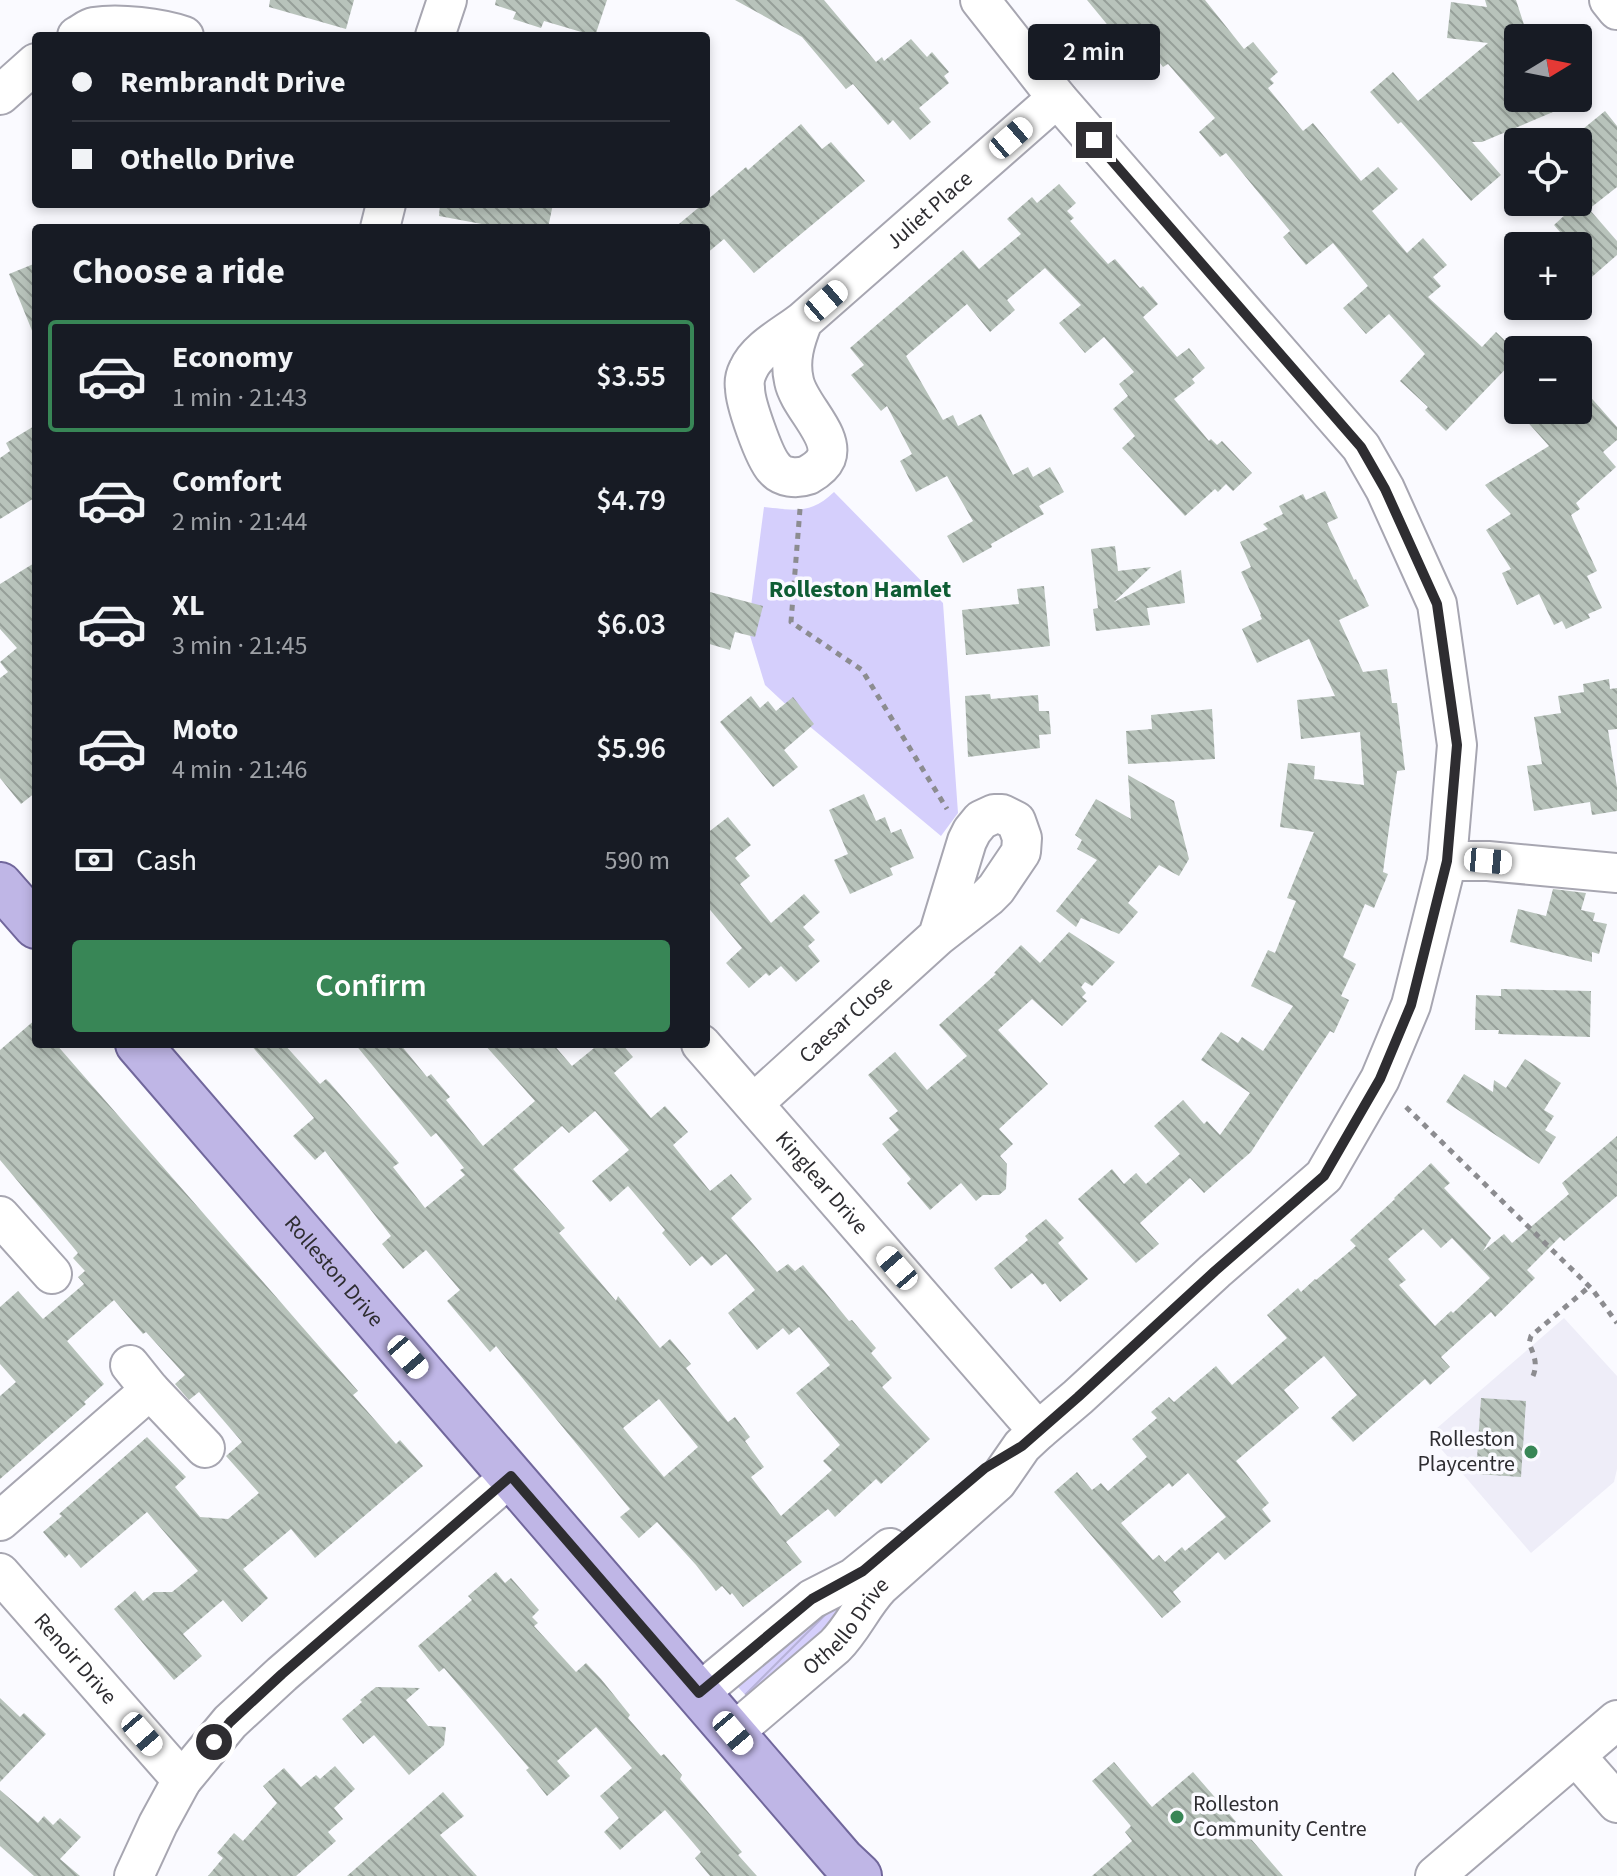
<!DOCTYPE html>
<meta charset="utf-8">
<style>
body{margin:0;font-family:"Source Sans 3",sans-serif;background:#20242c;color:#f1f3f6;height:100vh;display:flex;flex-direction:column;font-size:30px;white-space:nowrap}
*{box-sizing:border-box;margin:0}
p{font-size:26px;color:#9ea1a6}
.icon{flex:none;width:44px;height:44px;fill:none;stroke:currentColor;stroke-width:2;stroke-linecap:round;stroke-linejoin:round}
.map{position:relative;flex:1;overflow:hidden}
.details{position:absolute;left:32px;top:224px;width:678px;height:824px;display:flex;flex-direction:column;background:#171b24;border-radius:8px;box-shadow:0 4px 12px #0003}
.details>*{flex:none}
.hud{position:absolute;left:32px;top:32px;width:678px;height:176px;border-radius:8px;box-shadow:0 4px 12px #0003;display:grid;align-content:center;height:176px;padding:0 40px;background:#171b24}
.needle{width:52px;rotate:80deg}
.buttons{position:absolute;left:1504px;top:24px;display:grid;gap:16px}
.buttons a{display:grid;place-items:center;width:88px;height:88px;border-radius:8px;background:#171b24;box-shadow:0 4px 12px #0003;font-size:40px}
.end{position:absolute;width:36px;height:36px;margin:-18px;border:10px solid #2e2d31;background:#fff;box-shadow:0 0 0 4px #fff}
.from{border-radius:50%}
.bubble{position:absolute;height:56px;border-radius:8px;background:#171b24;box-shadow:0 4px 12px #0003;font-size:26px;font-weight:600;line-height:56px;text-align:center}
.car{position:absolute;width:24px;height:48px;margin:-24px -12px;border-radius:10px;box-shadow:0 0 6px 2px #0007;background:linear-gradient(#fff 24%,#345 0 40%,#fff 0 76%,#345 0 86%,#fff 0)}
.hud b{display:flex;align-items:center;gap:28px;height:76px;font-size:30px}
.hud b+b{border-top:2px solid #363941}
.hud i{width:20px;height:20px;background:#f1f3f6}
ul{padding:0;list-style:none}
li{display:flex;align-items:center;gap:24px;height:112px;margin:0 16px 12px;padding:0 24px;border:4px solid transparent;border-radius:8px}
li div{flex:1}
li b{display:block;font-size:30px}
li em{font-style:normal;font-weight:600}
li.active{border-color:#388656}
li>.icon{width:72px;height:72px;stroke-width:1.5}
h2{padding:0 40px;font-size:36px;line-height:96px}
.pay{display:flex;align-items:center;gap:20px;height:88px;padding:0 40px;font-size:30px}
.pay p{margin-inline-start:auto}
.button{display:flex;gap:16px;margin-top:auto;padding:16px 40px}
.button a{flex:1;height:92px;border-radius:8px;background:#388656;color:#fff;font-size:32px;font-weight:600;line-height:92px;text-align:center}
.map>svg:first-child{display:block}
.built{fill:#eeedf8}
.park{fill:#d5cffc}
.garden{fill:url(#garden-furrows)}
.building{fill:url(#building-back-hatch);fill-rule:evenodd}
.lines{fill:none;stroke-linecap:round;stroke-linejoin:round}
.minor-casing{stroke:#a7a6b1;stroke-width:42}
.major-casing{stroke:#71679c;stroke-width:48}
.path{stroke:#8c8c90;stroke-width:5;stroke-dasharray:6 6;stroke-linecap:butt}
.minor{stroke:#fff;stroke-width:38}
.major{stroke:#bfb6e6;stroke-width:44}
.route{stroke:#2e2d31;stroke-width:10}
.poi-dot{fill:#388656;stroke:#fafaff;stroke-width:3}
.labels{text-anchor:middle;dominant-baseline:central;stroke-width:7;stroke-linejoin:round;paint-order:stroke}
.street-label{font-size:22px;fill:#2e2d31;stroke:#fafaff}
.poi-label{font-size:22px;fill:#2e2d31;stroke:#fafaff;text-anchor:end}
.neighbourhood-label{font-size:24px;font-weight:bold;fill:#0e5d33;stroke:#fafaff}
</style>
<div class="map">
<svg width="1617" height="1876" viewBox="0 0 1617 1876">
<defs>
<pattern id="garden-furrows" width="10" height="10" patternUnits="userSpaceOnUse" patternTransform="scale(2)"><rect width="10" height="10" fill="#d5cffc"/><path d="M-1 1l2-2M0 10L10 0M9 11l2-2" fill="none" stroke="#b7b2d8"/></pattern>
<pattern id="building-back-hatch" width="6" height="6" patternUnits="userSpaceOnUse" patternTransform="scale(2)"><rect width="6" height="6" fill="#b8c3bb"/><path d="M-1 5l2 2M0 0l6 6M5-1l2 2" fill="none" stroke="#969f99"/></pattern>
</defs>
<rect width="100%" height="100%" fill="#fafaff"/>
<!-- built -->
<polygon class="built" points="1564,1318 1617,1376 1617,1469 1614,1482 1531,1553 1429,1435"/>
<!-- park -->
<path class="park" d="M834,492L943,603L958,813L941,836L808,725L765,685L748,629L764,507C795,510 810,515 834,492Z"/>
<!-- garden -->
<polygon class="garden" points="834,1595 854,1607 748,1698 738,1687 737,1682"/>
<!-- building -->
<g class="building">
<polygon points="270,0 354,0 346,29 269,7"/>
<polygon points="496,0 607,0 595,36 544,21 541,28 513,19 516,12 495,5"/>
<polygon points="735,0 824,0 876,62 882,57 884,61 911,39 927,57 932,52 949,72 944,76 949,83 919,108 931,122 910,140 893,120 888,125 853,84 846,89 802,37"/>
<polygon points="1087,0 1205,0 1244,49 1253,42 1278,72 1270,79 1274,83 1268,88 1303,131 1313,123 1361,181 1378,167 1398,189 1372,211 1407,253 1423,238 1447,265 1433,277 1441,286 1428,297 1482,347 1496,332 1518,353 1518,356 1446,431 1425,410 1428,407 1400,381 1425,354 1389,314 1366,334 1343,308 1368,286 1333,243 1306,265 1283,237 1290,231 1226,153 1220,157 1199,132 1215,118 1168,64 1163,67 1152,53 1136,67 1116,43 1120,40"/>
<polygon points="1485,0 1516,0 1527,34 1518,37 1518,98 1586,98 1482,142 1472,142 1501,175 1471,201 1401,122 1398,124 1370,92 1393,72 1418,101 1488,43 1447,38 1451,2 1487,7"/>
<polygon points="1605,111 1617,126 1617,187 1589,209 1617,241 1617,255 1578,289 1578,246 1572,246 1554,225 1578,203 1578,133"/>
<polygon points="801,124 822,149 831,142 865,181 754,273 724,239 706,254 706,228 674,228 703,204 706,204 706,201 746,167 748,170"/>
<polygon points="1059,184 1076,203 1067,211 1074,218 1070,221 1108,264 1115,259 1140,288 1143,286 1158,304 1143,317 1177,357 1189,348 1205,368 1192,379 1195,383 1174,399 1209,441 1211,439 1217,445 1222,441 1252,473 1233,491 1226,484 1218,492 1215,489 1185,516 1122,448 1135,436 1113,409 1128,396 1119,384 1134,372 1104,337 1085,353 1059,323 1081,305 1045,268 1007,300 1015,310 990,332 967,304 906,356 943,420 953,415 958,426 981,414 1013,475 1028,467 1033,477 1050,467 1064,492 1039,506 1044,514 991,544 992,547 963,563 947,536 973,521 947,476 916,492 900,461 912,454 887,406 881,411 851,375 864,365 850,348 963,250 979,269 1021,234 1007,219 1032,197 1037,203"/>
<polygon points="440,204 553,204 548,228 503,228 439,216"/>
<polygon points="36,263 36,338 35,338 9,274"/>
<polygon points="1578,383 1617,427 1617,440 1603,452 1616,467 1576,503 1580,509 1571,515 1597,571 1587,576 1602,608 1588,614 1590,618 1566,629 1562,621 1554,625 1539,594 1517,605 1502,573 1511,569 1486,530 1511,514 1493,495 1485,485 1549,446 1517,410 1578,410"/>
<polygon points="36,425 36,497 0,519 0,458 10,451 6,443"/>
<polygon points="1325,491 1338,518 1327,523 1354,580 1356,579 1369,606 1339,620 1363,672 1387,669 1392,703 1397,703 1405,770 1397,771 1383,872 1388,874 1374,908 1365,904 1343,957 1356,964 1341,996 1349,1000 1334,1033 1330,1031 1251,1152 1204,1193 1190,1178 1140,1223 1159,1244 1136,1263 1078,1199 1112,1169 1124,1184 1136,1173 1146,1184 1180,1154 1154,1126 1183,1100 1204,1124 1207,1121 1220,1135 1250,1093 1201,1060 1221,1032 1238,1043 1242,1037 1263,1051 1293,1006 1251,986 1268,950 1275,953 1296,901 1287,898 1314,832 1280,827 1288,763 1315,766 1314,779 1364,785 1360,732 1301,739 1297,700 1335,696 1309,639 1257,663 1242,629 1262,619 1260,615 1261,614 1241,572 1251,567 1240,542 1268,529 1263,524 1283,514 1279,506 1303,494 1306,500"/>
<polygon points="1115,546 1118,571 1151,567 1114,602 1181,570 1185,603 1147,608 1150,625 1096,631 1093,609 1098,608 1091,549"/>
<polygon points="36,562 36,792 21,804 0,778 0,678 8,672 0,662 17,648 0,629 0,584"/>
<polygon points="1044,586 1050,646 966,655 962,610 1019,604 1017,589"/>
<polygon points="706,591 763,606 755,637 735,632 730,650 706,643"/>
<polygon points="1609,679 1610,689 1617,688 1617,729 1608,730 1617,787 1617,811 1592,815 1590,802 1534,811 1527,766 1542,764 1534,717 1561,713 1558,696 1584,692 1583,684"/>
<polygon points="990,694 991,699 1038,695 1039,711 1049,711 1051,734 1039,735 1040,748 968,757 965,696"/>
<polygon points="751,696 760,708 768,701 776,711 793,697 814,724 784,750 798,767 773,787 720,722"/>
<polygon points="1212,709 1215,759 1128,764 1126,731 1152,729 1151,715"/>
<polygon points="1128,775 1174,801 1189,859 1179,876 1159,865 1128,903 1138,912 1119,934 1081,918 1076,927 1056,911 1097,860 1077,849 1082,840 1075,835 1096,799 1131,819"/>
<polygon points="864,794 876,821 885,817 891,833 901,829 914,858 890,868 893,875 850,894 834,860 848,854 829,810"/>
<polygon points="728,817 751,845 735,858 750,876 740,884 771,923 804,894 820,912 803,927 815,940 808,946 820,961 796,982 781,966 769,976 766,973 749,988 726,963 742,948 706,905 706,834"/>
<polygon points="1553,889 1586,893 1581,910 1595,913 1593,921 1607,924 1599,954 1592,952 1592,962 1510,942 1518,909 1546,916"/>
<polygon points="1069,932 1115,962 1092,986 1085,982 1081,987 1086,993 1082,997 1087,1001 1062,1026 1032,999 998,1030 1048,1084 999,1129 1013,1144 1000,1156 1007,1164 1006,1189 999,1195 983,1195 976,1201 961,1183 930,1210 907,1183 911,1179 882,1144 899,1130 889,1118 898,1111 868,1075 895,1052 927,1090 967,1056 939,1025 996,974 994,973 1021,945 1040,963"/>
<polygon points="1501,989 1591,991 1590,1037 1498,1034 1499,1030 1475,1030 1476,995 1501,996"/>
<polygon points="36,1019 36,1044 56,1044 358,1391 353,1395 396,1444 400,1440 423,1466 315,1558 291,1529 243,1569 268,1598 242,1622 223,1600 183,1634 202,1656 174,1680 114,1609 135,1591 143,1601 154,1592 172,1592 198,1571 147,1512 81,1568 69,1554 65,1558 43,1532 62,1516 59,1514 147,1437 186,1477 175,1487 200,1517 228,1519 259,1493 226,1456 242,1442 199,1392 189,1400 175,1384 185,1375 146,1332 143,1334 114,1300 67,1341 104,1384 84,1402 86,1404 0,1479 0,1396 16,1382 0,1364 0,1307 18,1291 43,1319 84,1284 78,1277 85,1271 73,1258 78,1253 0,1160 0,1050"/>
<path d="M250,1044H284L320,1084L326,1079L330,1083L399,1163L393,1167L425,1208L465,1175L460,1170L464,1168L436,1133L431,1137L355,1044H400L427,1077L431,1074L450,1097L446,1100L483,1146L535,1101L484,1044H553L572,1066L599,1044H622L633,1057L614,1073L651,1118L665,1106L688,1132L673,1145L710,1191L731,1174L752,1199L731,1218L777,1272L788,1264L795,1271L803,1265L849,1321L852,1320L876,1348L871,1353L892,1378L882,1387L930,1439L881,1484L876,1479L835,1517L828,1509L786,1542L802,1562L743,1607L732,1593L730,1595L722,1586L716,1591L696,1565L657,1522L639,1538L620,1517L630,1509L496,1346L490,1352L447,1301L460,1290L426,1250L403,1269L382,1244L391,1236L325,1151L315,1160L293,1136L314,1118ZM595,1111L629,1150L592,1181L610,1202L628,1186L665,1230L662,1233L690,1266L702,1256L711,1266L726,1254L755,1290L728,1313L757,1350L783,1328L789,1335L799,1327L830,1365L796,1393L840,1445L823,1461L832,1470L781,1516L751,1477L764,1467L745,1441L750,1437L735,1417L728,1422L686,1368L691,1364L670,1339L660,1348L618,1296L616,1301L559,1233L565,1228L513,1169L562,1126L569,1133ZM659,1399L698,1447L664,1477L623,1428Z"/>
<polygon points="1525,1059 1561,1083 1544,1110 1554,1116 1545,1130 1556,1137 1539,1164 1446,1102 1464,1074 1493,1092 1494,1080 1506,1088"/>
<path d="M1617,1136V1196L1564,1241L1560,1237L1527,1270L1535,1278L1495,1317L1491,1312L1441,1357L1450,1367L1430,1385L1425,1379L1353,1442L1331,1418L1357,1395L1324,1356L1284,1390L1299,1408L1236,1461L1269,1503L1262,1509L1271,1521L1225,1560L1218,1552L1173,1592L1181,1602L1162,1618L1054,1492L1077,1472L1092,1490L1101,1483L1108,1491L1147,1457L1132,1439L1157,1418L1151,1412L1169,1397L1174,1402L1216,1366L1232,1385L1287,1338L1267,1315L1298,1288L1301,1292L1315,1279L1316,1280L1356,1246L1350,1240L1395,1199L1394,1198L1431,1163L1450,1183L1444,1188L1491,1238L1483,1251L1504,1234L1512,1243L1569,1194L1562,1183ZM1423,1229L1441,1248L1452,1238L1490,1278L1453,1313L1451,1311L1435,1326L1399,1285L1406,1280L1388,1259ZM1188,1473L1226,1517L1185,1551L1182,1547L1165,1562L1159,1555L1153,1560L1121,1523L1169,1483L1172,1487Z"/>
<polygon points="1046,1219 1064,1238 1058,1243 1088,1279 1060,1302 1045,1283 1042,1285 1032,1273 1011,1289 994,1268 1028,1240 1025,1236"/>
<polygon points="1481,1398 1526,1401 1521,1477 1476,1474"/>
<polygon points="496,1572 505,1583 511,1578 539,1610 532,1617 538,1623 534,1626 576,1672 586,1663 601,1679 630,1715 628,1718 661,1756 664,1754 682,1775 680,1779 742,1852 738,1855 757,1876 710,1876 695,1858 701,1852 665,1810 620,1850 604,1832 619,1818 600,1796 632,1768 596,1727 557,1761 570,1776 547,1796 526,1770 529,1768 444,1668 439,1672 418,1646 472,1600 468,1596"/>
<polygon points="376,1687 420,1688 406,1700 428,1726 446,1727 444,1745 409,1775 374,1735 363,1744 342,1719 362,1702 360,1700"/>
<polygon points="0,1698 20,1717 24,1713 46,1734 0,1782"/>
<polygon points="1114,1762 1152,1807 1193,1772 1283,1876 1092,1876 1132,1841 1125,1832 1131,1826 1092,1781"/>
<polygon points="335,1766 355,1789 334,1808 343,1819 328,1832 336,1841 296,1876 208,1876 223,1858 217,1853 234,1833 243,1841 277,1803 263,1786 284,1768 301,1787 316,1775 320,1779"/>
<polygon points="0,1790 38,1823 44,1816 53,1825 60,1818 81,1837 60,1859 80,1876 34,1876 0,1846"/>
<polygon points="443,1792 464,1816 440,1835 477,1876 347,1876"/>
</g>
<g class="lines">
<!-- minor casing -->
<g class="minor-casing">
<g id="minor">
<polyline points="1609,0 1617,10"/>
<path d="M77,36C83,33 88,28 94,27C120,23 160,28 184,36"/>
<polyline points="435,36 447,0"/>
<polyline points="0,95 36,63"/>
<polyline points="380,228 386,204"/>
<path id="s1" d="M803,321C795,341 789,360 794,381C799,406 835,435 826,458C823,465 815,471 808,475C797,479 782,478 774,468C764,457 745,403 745,388C744,382 745,376 748,370C757,349 785,335 803,321L1057,98"/>
<polyline points="1447,861 1488,861 1617,873"/>
<path id="s2" d="M701,1044L1038,1431"/>
<path id="s3" d="M754,1103L938,936L988,897L996,889L1021,852L1022,838L1016,821L1002,814H994L981,820L972,831L967,841L938,936"/>
<polyline points="0,1216 52,1274"/>
<polyline points="130,1365 150,1390 205,1448"/>
<polyline points="0,1521 150,1390"/>
<path id="s4" d="M0,1573L182,1780"/>
<polyline points="699,1693 812,1599 853,1578 890,1548"/>
<path id="s5" d="M733,1733L835,1646C853,1628 862,1605 880,1586L997,1482L1022,1446L1038,1431L1078,1397L1215,1271L1324,1176L1380,1079L1411,1005L1447,861L1457,745L1437,604L1385,489L1361,447L1057,98L980,0"/>
<polyline points="1576,1756 1617,1803"/>
<polyline points="134,1876 158,1824 182,1780 230,1722 282,1674 511,1476"/>
<polyline points="1435,1876 1617,1720"/>
</g>
</g>
<!-- major casing -->
<g class="major-casing">
<g id="major">
<polyline points="0,885 36,926"/>
<path id="s6" d="M138,1044L842,1860L859,1876"/>
</g>
</g>
<!-- path -->
<g class="path">
<polyline points="800,509 791,622 862,670 947,809"/>
<polyline points="1406,1107 1592,1289 1617,1323"/>
<path d="M1533,1376C1538,1364 1534,1355 1529,1343L1531,1336L1589,1287"/>
</g>
<!-- minor -->
<use href="#minor" class="minor"/>
<!-- major -->
<use href="#major" class="major"/>
</g>
<g class="lines">
<!-- route -->
<polyline class="route" points="214,1742 230,1722 282,1674 511,1476 699,1693 812,1599 863,1571 985,1468 1022,1446 1078,1397 1215,1271 1324,1176 1380,1079 1411,1005 1447,861 1457,745 1437,604 1385,489 1361,447 1094,140"/>
</g>
<!-- markers -->
<g class="poi-dot">
<circle cx="1531" cy="1452" r="8"/>
<circle cx="1177" cy="1817" r="8"/>
</g>
<g class="labels">
<!-- street labels -->
<g class="street-label">
<text stroke="none"><textPath href="#s1" startOffset="556">Juliet Place</textPath></text>
<text stroke="none"><textPath href="#s3" startOffset="124">Caesar Close</textPath></text>
<text stroke="none"><textPath href="#s2" startOffset="184">Kinglear Drive</textPath></text>
<text stroke="none"><textPath href="#s6" startOffset="300">Rolleston Drive</textPath></text>
<text stroke="none"><textPath href="#s5" startOffset="156">Othello Drive</textPath></text>
<text stroke="none"><textPath href="#s4" startOffset="114">Renoir Drive</textPath></text>
</g>
<!-- poi labels -->
<g class="poi-label">
<text x="1515" y="1439">Rolleston<tspan x="1515" dy="25">Playcentre</tspan></text>
<text x="1193" y="1804" text-anchor="start">Rolleston<tspan x="1193" dy="25">Community Centre</tspan></text>
</g>
<!-- neighbourhood labels -->
<g class="neighbourhood-label">
<text x="860" y="589">Rolleston Hamlet</text>
</g>
</g>
</svg>
<div class="buttons">
<a><svg class="needle" viewBox="-14 -14 28 28"><path d="M0-13l5 13h-10z" fill="#e53935"/><path d="M0 13l5-13h-10z" fill="#9ea1a6"/></svg></a>
<a><svg class="icon" aria-label="locate" viewBox="0 0 24 24"><circle cx="12" cy="12" r="6"/><path d="M12 2v4M12 18v4M2 12h4M18 12h4"/></svg></a>
<a>+</a>
<a>−</a>
</div>
<i class="end from" style="left:214px;top:1742px"></i>
<i class="end" style="left:1094px;top:140px"></i>
<div class="bubble" style="left:1028px;top:24px;width:132px">2 min</div>
<i class="car" style="left:1011px;top:138px;rotate:49deg"></i>
<i class="car" style="left:826px;top:301px;rotate:49deg"></i>
<i class="car" style="left:1488px;top:861px;rotate:95deg"></i>
<i class="car" style="left:897px;top:1268px;rotate:319deg"></i>
<i class="car" style="left:408px;top:1357px;rotate:139deg"></i>
<i class="car" style="left:733px;top:1733px;rotate:140deg"></i>
<i class="car" style="left:142px;top:1734px;rotate:139deg"></i>
<div class="hud">
<b><i class="from"></i>Rembrandt Drive</b>
<b><i></i>Othello Drive</b>
</div>
<section class="details">
<h2>Choose a ride</h2>
<ul>
<li class="active"><svg class="icon" aria-label="car" viewBox="0 0 24 24"><path d="M5 17H2v-5l4-1 3-4h7l3 4 3 1v5h-3M9 17h6M6 11h13"/><circle cx="7" cy="17" r="2"/><circle cx="17" cy="17" r="2"/></svg><div><b>Economy</b><p>1 min · 21:43</p></div><em>$3.55</em></li>
<li><svg class="icon" aria-label="car" viewBox="0 0 24 24"><path d="M5 17H2v-5l4-1 3-4h7l3 4 3 1v5h-3M9 17h6M6 11h13"/><circle cx="7" cy="17" r="2"/><circle cx="17" cy="17" r="2"/></svg><div><b>Comfort</b><p>2 min · 21:44</p></div><em>$4.79</em></li>
<li><svg class="icon" aria-label="car" viewBox="0 0 24 24"><path d="M5 17H2v-5l4-1 3-4h7l3 4 3 1v5h-3M9 17h6M6 11h13"/><circle cx="7" cy="17" r="2"/><circle cx="17" cy="17" r="2"/></svg><div><b>XL</b><p>3 min · 21:45</p></div><em>$6.03</em></li>
<li><svg class="icon" aria-label="car" viewBox="0 0 24 24"><path d="M5 17H2v-5l4-1 3-4h7l3 4 3 1v5h-3M9 17h6M6 11h13"/><circle cx="7" cy="17" r="2"/><circle cx="17" cy="17" r="2"/></svg><div><b>Moto</b><p>4 min · 21:46</p></div><em>$5.96</em></li>
</ul>
<div class="pay"><svg class="icon" aria-label="cash" viewBox="0 0 24 24"><path d="M3 7h18v10H3z"/><circle cx="12" cy="12" r="2"/></svg>Cash<p>590 m</p></div>
<div class="button"><a>Confirm</a></div>
</section>
</div>
